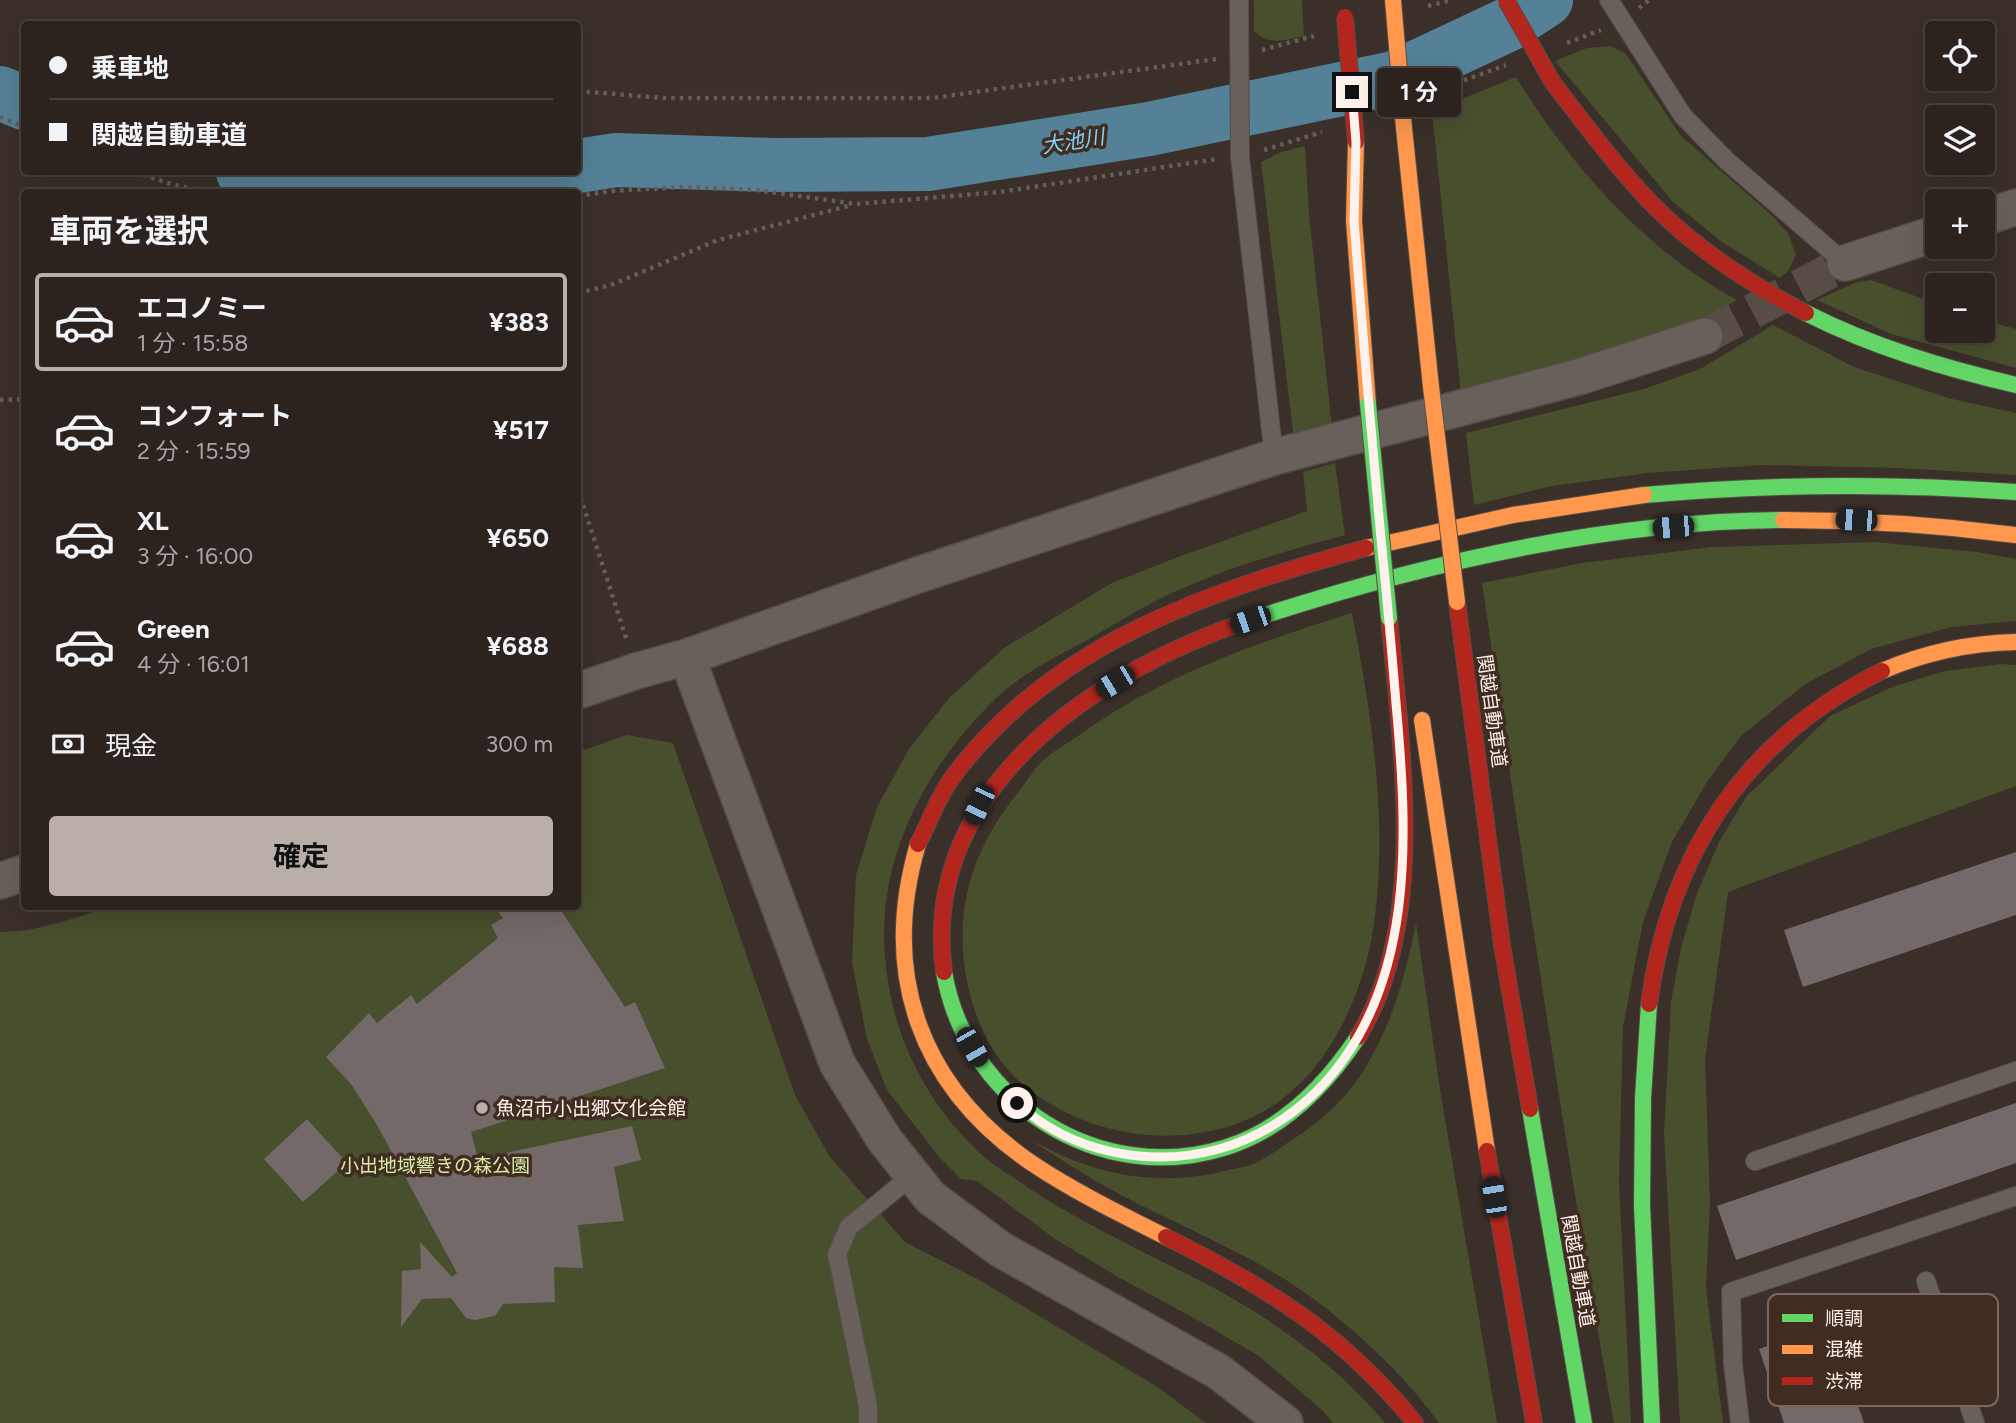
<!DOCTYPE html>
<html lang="ja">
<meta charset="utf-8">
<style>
body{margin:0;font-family:Figtree,"Noto Sans JP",sans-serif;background:#342b28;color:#f1f3f6;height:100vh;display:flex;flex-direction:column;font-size:26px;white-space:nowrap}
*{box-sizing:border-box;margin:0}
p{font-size:23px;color:#a6a4a4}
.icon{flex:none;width:38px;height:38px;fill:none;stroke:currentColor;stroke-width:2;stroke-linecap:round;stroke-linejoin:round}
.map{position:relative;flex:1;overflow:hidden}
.sheet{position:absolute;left:21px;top:189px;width:560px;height:721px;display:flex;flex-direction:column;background:#2c231f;border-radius:7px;box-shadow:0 7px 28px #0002,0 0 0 2px #48403d}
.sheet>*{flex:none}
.guide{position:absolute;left:21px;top:21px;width:560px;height:154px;border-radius:7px;box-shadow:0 7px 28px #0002,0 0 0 2px #48403d;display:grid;align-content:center;height:154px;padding:0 28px;background:#2c231f}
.fabs{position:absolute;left:1925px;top:21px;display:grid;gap:14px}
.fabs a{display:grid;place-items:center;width:70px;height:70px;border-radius:7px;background:#2c231f;box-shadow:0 7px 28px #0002,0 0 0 2px #48403d;font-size:35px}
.end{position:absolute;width:32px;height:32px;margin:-16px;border:9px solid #fef2ed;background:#111;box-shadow:0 0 0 4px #111}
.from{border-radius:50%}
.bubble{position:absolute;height:49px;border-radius:7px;background:#2c231f;box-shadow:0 7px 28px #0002,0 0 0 2px #48403d;font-size:23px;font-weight:700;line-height:49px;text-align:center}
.car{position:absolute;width:21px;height:42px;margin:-21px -10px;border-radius:9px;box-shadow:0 0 5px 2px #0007;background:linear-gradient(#222 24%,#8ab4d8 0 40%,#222 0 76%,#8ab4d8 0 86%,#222 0)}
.guide b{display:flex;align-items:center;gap:24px;height:66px;font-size:26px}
.guide b+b{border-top:2px solid #48403d}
.guide i{width:18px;height:18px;background:#f1f3f6}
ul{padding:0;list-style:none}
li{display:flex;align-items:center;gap:21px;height:98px;margin:0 14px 10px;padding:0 14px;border:4px solid transparent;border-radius:7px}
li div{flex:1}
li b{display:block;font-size:26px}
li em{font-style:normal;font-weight:700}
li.current{border-color:#b9aea8}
li>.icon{width:63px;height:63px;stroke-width:1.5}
h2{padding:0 28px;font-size:32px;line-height:84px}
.pay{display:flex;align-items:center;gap:18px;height:77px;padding:0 28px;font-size:26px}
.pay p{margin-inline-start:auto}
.primary-button{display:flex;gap:14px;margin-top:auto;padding:14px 28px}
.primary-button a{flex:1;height:80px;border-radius:7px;background:#b9aea8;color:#111;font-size:28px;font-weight:700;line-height:80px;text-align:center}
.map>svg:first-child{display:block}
.green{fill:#474f2d}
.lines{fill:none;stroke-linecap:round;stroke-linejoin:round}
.river{stroke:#548197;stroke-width:54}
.building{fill:#736969}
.street-tunnel{stroke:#574c46;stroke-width:35;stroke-dasharray:35 18;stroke-linecap:butt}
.lane-casing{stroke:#554c47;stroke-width:20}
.street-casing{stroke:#554c47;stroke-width:38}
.fast-casing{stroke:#554c47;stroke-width:18}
.slow-casing{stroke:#554c47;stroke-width:18}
.jam-casing{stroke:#554c47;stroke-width:18}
.path{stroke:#655d59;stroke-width:4.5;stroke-dasharray:3.5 5;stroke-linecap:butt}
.lane{stroke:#68605b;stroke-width:18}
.street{stroke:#68605b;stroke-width:35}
.fast{stroke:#63d668;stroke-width:16}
.slow{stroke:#ff974d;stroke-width:16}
.jam{stroke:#b3261e;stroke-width:16}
.fast-bridge-casing{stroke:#554c47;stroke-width:18;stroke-linecap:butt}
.slow-bridge-casing{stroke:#554c47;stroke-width:18;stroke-linecap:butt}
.jam-bridge-casing{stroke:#554c47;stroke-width:18;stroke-linecap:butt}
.fast-bridge{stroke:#63d668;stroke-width:16}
.slow-bridge{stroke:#ff974d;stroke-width:16}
.jam-bridge{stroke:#b3261e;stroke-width:16}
.route{stroke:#fef2ed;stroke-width:9}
.poi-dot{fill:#b9aea8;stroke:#412c22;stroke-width:2.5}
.labels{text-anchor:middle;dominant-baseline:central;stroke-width:7;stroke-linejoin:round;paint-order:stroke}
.street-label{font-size:19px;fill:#fef2ed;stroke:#412c22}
.poi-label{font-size:19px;fill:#fef2ed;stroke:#412c22;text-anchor:start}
.park-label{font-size:19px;fill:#d6eca4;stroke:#412c22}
.water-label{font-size:21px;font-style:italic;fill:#81d2f9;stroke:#412c22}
.key{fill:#412c22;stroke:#7a675f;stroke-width:2}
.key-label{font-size:19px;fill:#fef2ed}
</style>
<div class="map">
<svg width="2016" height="1423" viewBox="0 0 2016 1423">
<rect width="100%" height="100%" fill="#3a2f29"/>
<!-- green -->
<g class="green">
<path d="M1254,0H1302L1304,36C1285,40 1269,46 1254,31Z"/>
<polygon points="1610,46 1626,54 1681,136 1768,212 1788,233 1796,255 1789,270 1780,278 1722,242 1674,203 1555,61 1587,48"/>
<path d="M1516,77C1571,166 1645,250 1737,300L1685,331L1461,395L1432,111Z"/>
<polygon points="1305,146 1309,214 1332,427 1303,434 1293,432 1261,162 1281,152"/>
<polygon points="1871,280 1937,304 1937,331 1983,331 1983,320 2016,329 2016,368 1891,334 1817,300 1857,282"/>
<polygon points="1773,325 1854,367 1952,399 2016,413 2016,475 1899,468 1762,465 1648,473 1552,486 1474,505 1466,433 1644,389 1700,369"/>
<path d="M1335,463L1345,535C1286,551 1228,567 1172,593C1141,607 1111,627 1080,644C1048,661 1013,679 988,706C922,774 877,861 885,957C891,1032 924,1101 980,1153C990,1163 1002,1170 1014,1178C1069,1217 1131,1245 1191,1276C1264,1313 1333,1360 1385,1423H1333L1323,1411L1259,1356L1201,1322L1118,1277L1055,1239L977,1181L961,1179L940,1158L887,1090L867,1039L852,962L856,875L877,807L909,749L949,698L1004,648L1112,583L1178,557L1307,511L1303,472Z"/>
<path d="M1875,542L1977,552L2016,559V621L1951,627L1871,649L1804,685L1741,736L1707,782L1672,842L1643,922L1623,1027L1619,1182L1631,1423H1614C1564,1144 1523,863 1482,583L1582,563L1712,547Z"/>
<path d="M1352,613C1372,718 1390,829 1372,936C1361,997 1330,1066 1277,1103C1201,1156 1085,1142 1018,1080C977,1042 959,976 963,921C967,869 990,826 1023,786C1029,778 1034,769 1041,762C1052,752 1066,744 1078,736C1161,676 1255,643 1352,613Z"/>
<polygon points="2001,664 2016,665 2016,786 1728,892 1705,1059 1710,1202 1706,1288 1723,1423 1680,1423 1664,1133 1671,1002 1681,948 1697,893 1719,842 1746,797 1830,716 1892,687 1945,671"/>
<path d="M627,735L673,743L795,1095L830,1157L905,1242L981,1281L1159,1388L1206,1423H0V932C37,932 75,918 111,906H578V752Z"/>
<path d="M1416,923L1440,1090L1497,1423H1439C1400,1368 1328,1303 1269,1270C1221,1242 1170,1221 1121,1195C1088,1177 1056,1157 1025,1136C1087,1174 1157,1189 1228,1170C1236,1168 1246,1167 1254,1164C1266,1158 1279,1149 1290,1141C1320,1123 1347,1098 1365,1068C1392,1025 1406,973 1416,923Z"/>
</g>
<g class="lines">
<!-- river -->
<g class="river">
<polyline points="0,93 24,103"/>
<polyline points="578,166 616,160 775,165 928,164 1149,129 1394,78 1509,24 1546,0"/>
<polyline points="243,172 313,186 451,184 538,172"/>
</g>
</g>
<!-- building -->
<g class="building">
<polygon points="2016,852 2016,915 1803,987 1784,930"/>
<polygon points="494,906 558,906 625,1007 635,1002 665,1068 471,1132 478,1159 632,1126 641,1160 614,1167 624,1221 578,1225 583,1268 554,1267 555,1302 503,1304 495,1316 475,1320 466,1318 451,1298 422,1299 401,1327 402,1271 421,1269 420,1242 452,1277 457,1273 377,1125 351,1084 326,1057 369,1013 377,1023 411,995 417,1004 498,938 491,925 503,918"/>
<polygon points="2016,1103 2016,1163 1736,1260 1717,1206"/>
<polygon points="307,1119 347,1163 303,1202 264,1159"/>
<polygon points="1830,1324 1864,1423 1784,1423 1759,1349"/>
</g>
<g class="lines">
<!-- street-tunnel -->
<polyline class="street-tunnel" points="1705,336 1845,263"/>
<!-- lane casing -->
<g class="lane-casing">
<g id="lane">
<polyline points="1239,0 1240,157 1274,457"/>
<polyline points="1609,0 1683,116 1726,160 1845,263"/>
<polyline points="1755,1161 2016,1071"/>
<polyline points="1926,1281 1975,1423"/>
<polyline points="868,1423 868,1406 837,1254 849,1227 913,1175"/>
<polyline points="1740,1423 1733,1364 1731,1292 2016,1196"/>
</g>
</g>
<!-- street casing -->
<g class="street-casing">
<g id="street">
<polyline points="1983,218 2016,207"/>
<polyline points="1845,263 1937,233"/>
<polyline points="687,657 837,1063 884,1139 930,1197 1000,1249 1219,1372 1285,1423"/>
<polyline points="578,691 636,671 687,657 915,576 1274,457 1582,376 1705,336"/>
<polyline points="0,881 24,873"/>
</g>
</g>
<!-- fast casing -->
<g class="fast-casing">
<g id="fast">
<path d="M1806,313C1873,347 1944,368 2016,385"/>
<path d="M1644,495C1768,484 1892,483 2016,492"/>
<path d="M1253,619C1421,564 1605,521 1783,520"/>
<path d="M944,972C966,1102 1100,1188 1227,1147C1283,1129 1326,1085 1358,1037"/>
<polyline points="1649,1004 1643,1098 1642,1206 1652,1423"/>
<polyline points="1530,1109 1584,1423"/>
</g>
</g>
<!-- slow casing -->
<g class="slow-casing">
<g id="slow">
<polyline points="1404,128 1431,387"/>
<polyline points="1356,142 1354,221 1368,404"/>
<path d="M1783,520C1862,520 1938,525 2016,535"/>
<polyline points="1366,548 1513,515 1644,495"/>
<path d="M1882,671C1926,652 1969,643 2016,642"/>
<polyline points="1422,720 1487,1151"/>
<path d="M918,844C880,973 919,1085 1030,1162C1073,1191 1120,1214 1166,1237"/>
</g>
</g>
<!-- jam casing -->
<g class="jam-casing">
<g id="jam">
<path d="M1553,83C1585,124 1616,167 1652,204C1697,250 1750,284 1806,313"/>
<polyline points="1457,602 1502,945 1530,1109"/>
<path d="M918,844C929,823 938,797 952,778C1051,643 1211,590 1366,548"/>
<path d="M944,972C919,787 1099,669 1253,619"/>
<path d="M1649,1004C1669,854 1745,739 1882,671"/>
<path d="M1358,1037C1429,923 1401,745 1389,618"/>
<polyline points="1487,1151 1534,1423"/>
<path d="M1166,1237C1267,1287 1343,1334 1415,1423"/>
</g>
</g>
<!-- path -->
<g class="path">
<polyline points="1428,6 1451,0"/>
<polyline points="1639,8 1649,0"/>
<polyline points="1567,43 1601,30"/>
<polyline points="1262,50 1314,36"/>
<polyline points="578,91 663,98 932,98 1216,59"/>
<polyline points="1432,92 1506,65"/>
<polyline points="0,117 24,127"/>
<polyline points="1264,150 1322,132"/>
<polyline points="135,172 174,185 208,192"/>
<polyline points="578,196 612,191 683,187 756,190 856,204 1000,192 1217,159"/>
<polyline points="578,293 611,285 718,240 852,205"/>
<polyline points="0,400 24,399"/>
<polyline points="578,489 627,641"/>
</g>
<!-- lane -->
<use href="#lane" class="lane"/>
<!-- street -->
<use href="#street" class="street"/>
<!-- fast -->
<use href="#fast" class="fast"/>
<!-- slow -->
<use href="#slow" class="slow"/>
<!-- jam -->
<use href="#jam" class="jam"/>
<!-- fast-bridge casing -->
<g class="fast-bridge-casing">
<polyline id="fast-bridge" points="1368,404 1389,618"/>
</g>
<!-- slow-bridge casing -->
<g class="slow-bridge-casing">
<g id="slow-bridge">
<polyline points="1393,0 1404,128"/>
<polyline points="1431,387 1457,602"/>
</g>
</g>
<!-- jam-bridge casing -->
<g class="jam-bridge-casing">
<g id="jam-bridge">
<polyline points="1506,0 1553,83"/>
<polyline points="1345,17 1356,142"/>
</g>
</g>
<!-- fast-bridge -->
<use href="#fast-bridge" class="fast-bridge"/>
<!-- slow-bridge -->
<use href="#slow-bridge" class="slow-bridge"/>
<!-- jam-bridge -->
<use href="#jam-bridge" class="jam-bridge"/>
</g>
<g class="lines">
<!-- route -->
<path class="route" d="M1017,1103C1071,1153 1150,1168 1219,1149C1255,1139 1290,1118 1317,1091C1417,990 1408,835 1396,703C1392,655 1388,607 1383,559C1373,455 1364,351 1356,247L1354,221L1356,142L1352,92"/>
</g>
<!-- markers -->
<circle class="poi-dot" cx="482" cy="1108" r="7"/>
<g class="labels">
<!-- street labels -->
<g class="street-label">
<text transform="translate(1492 711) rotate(82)">関越自動車道</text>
<text transform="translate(1578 1271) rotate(80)">関越自動車道</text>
</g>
<!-- poi labels -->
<g class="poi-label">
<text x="496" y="1108">魚沼市小出郷文化会館</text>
</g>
<!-- park labels -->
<g class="park-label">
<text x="435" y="1165">小出地域響きの森公園</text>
</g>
<!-- water labels -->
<g class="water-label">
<text transform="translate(1073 141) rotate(-9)">大池川</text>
</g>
</g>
<!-- legend -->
<rect x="1768" y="1294" width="230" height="112" rx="10" class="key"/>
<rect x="1782" y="1314" width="31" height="8" fill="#63d668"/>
<rect x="1782" y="1345" width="31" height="9" fill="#ff974d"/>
<rect x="1782" y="1377" width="31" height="8" fill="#b3261e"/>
<g class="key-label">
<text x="1825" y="1325">順調</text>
<text x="1825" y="1356">混雑</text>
<text x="1825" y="1388">渋滞</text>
</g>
</svg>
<div class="fabs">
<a><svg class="icon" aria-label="locate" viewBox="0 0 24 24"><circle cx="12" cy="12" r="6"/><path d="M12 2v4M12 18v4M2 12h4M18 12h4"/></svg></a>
<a><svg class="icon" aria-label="layers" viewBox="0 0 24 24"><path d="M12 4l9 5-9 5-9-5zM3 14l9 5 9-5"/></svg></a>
<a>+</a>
<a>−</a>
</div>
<i class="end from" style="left:1017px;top:1103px"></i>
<i class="end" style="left:1352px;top:92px"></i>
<div class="bubble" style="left:1377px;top:68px;width:84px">1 分</div>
<i class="car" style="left:1856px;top:520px;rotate:272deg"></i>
<i class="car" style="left:1673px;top:527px;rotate:265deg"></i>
<i class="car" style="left:1250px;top:620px;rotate:251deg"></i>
<i class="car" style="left:1115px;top:682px;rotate:239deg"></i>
<i class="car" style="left:979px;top:805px;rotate:205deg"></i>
<i class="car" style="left:972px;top:1047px;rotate:150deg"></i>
<i class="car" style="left:1494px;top:1197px;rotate:351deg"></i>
<div class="guide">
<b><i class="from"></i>乗車地</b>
<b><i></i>関越自動車道</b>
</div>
<section class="sheet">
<h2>車両を選択</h2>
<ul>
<li class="current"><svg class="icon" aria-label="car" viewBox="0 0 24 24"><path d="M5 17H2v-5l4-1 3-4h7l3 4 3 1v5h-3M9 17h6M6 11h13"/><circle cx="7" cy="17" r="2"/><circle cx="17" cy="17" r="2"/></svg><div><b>エコノミー</b><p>1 分 · 15:58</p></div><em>¥383</em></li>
<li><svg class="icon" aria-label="car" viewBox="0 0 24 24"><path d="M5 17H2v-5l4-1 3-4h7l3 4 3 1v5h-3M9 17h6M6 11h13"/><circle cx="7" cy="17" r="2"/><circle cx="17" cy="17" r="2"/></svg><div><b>コンフォート</b><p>2 分 · 15:59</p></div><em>¥517</em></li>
<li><svg class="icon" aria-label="car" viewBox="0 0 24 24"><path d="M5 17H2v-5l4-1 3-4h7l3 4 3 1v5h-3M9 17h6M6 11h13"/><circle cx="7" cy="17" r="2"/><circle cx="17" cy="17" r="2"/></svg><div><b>XL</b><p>3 分 · 16:00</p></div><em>¥650</em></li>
<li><svg class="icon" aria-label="car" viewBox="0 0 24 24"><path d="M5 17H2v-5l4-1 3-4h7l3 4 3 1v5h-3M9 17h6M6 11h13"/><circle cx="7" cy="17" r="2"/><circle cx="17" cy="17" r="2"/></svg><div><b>Green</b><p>4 分 · 16:01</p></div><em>¥688</em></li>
</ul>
<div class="pay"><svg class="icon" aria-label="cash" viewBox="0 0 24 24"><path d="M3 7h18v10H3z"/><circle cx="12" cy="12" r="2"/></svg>現金<p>300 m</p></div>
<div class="primary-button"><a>確定</a></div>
</section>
</div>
